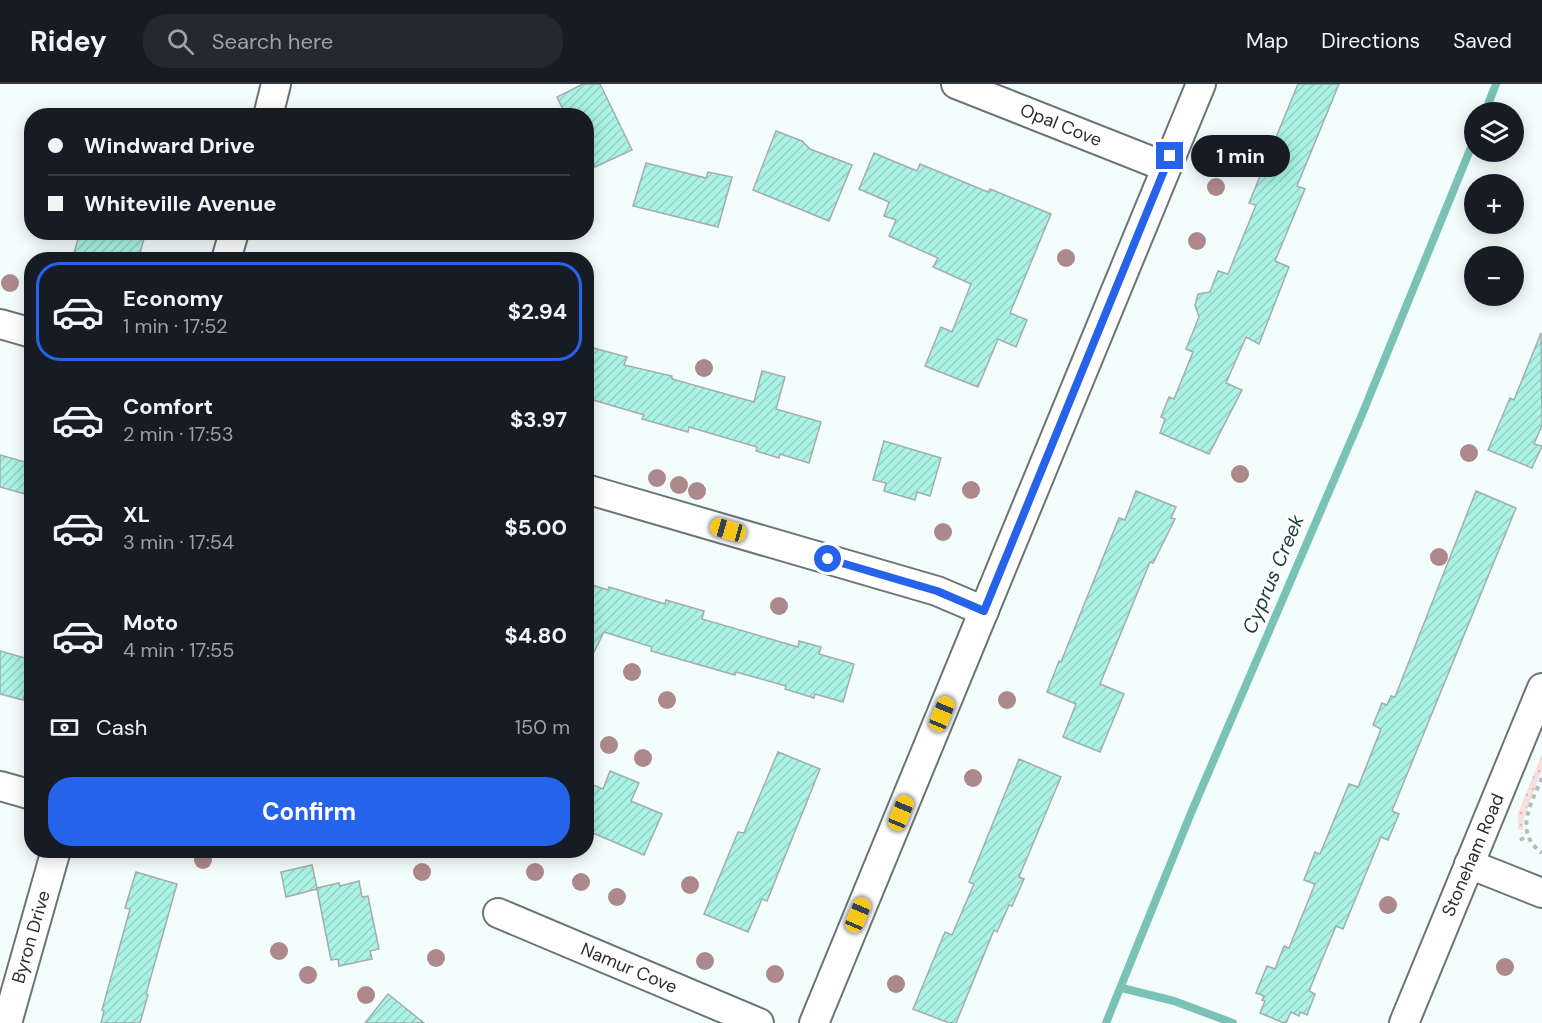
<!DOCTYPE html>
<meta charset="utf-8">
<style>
body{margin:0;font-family:"DM Sans",sans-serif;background:#242831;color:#f1f3f6;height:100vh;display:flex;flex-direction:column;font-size:22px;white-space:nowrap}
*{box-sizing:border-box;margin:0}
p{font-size:20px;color:#9ea1a6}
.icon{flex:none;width:33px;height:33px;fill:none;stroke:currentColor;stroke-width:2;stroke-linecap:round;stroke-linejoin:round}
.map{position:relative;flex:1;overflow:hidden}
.sheet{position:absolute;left:24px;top:168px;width:570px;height:606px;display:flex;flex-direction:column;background:#171b24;border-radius:24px;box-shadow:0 3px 15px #0003}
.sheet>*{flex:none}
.hud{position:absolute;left:24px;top:24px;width:570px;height:132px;border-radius:24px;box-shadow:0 3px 15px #0003;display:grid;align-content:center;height:132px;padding:0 24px;background:#171b24}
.tools{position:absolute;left:1464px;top:18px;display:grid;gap:12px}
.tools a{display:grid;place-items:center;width:60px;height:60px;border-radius:50%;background:#171b24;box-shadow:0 3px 15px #0003;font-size:30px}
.end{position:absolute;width:27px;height:27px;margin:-14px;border:8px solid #2563eb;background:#fff;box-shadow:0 0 0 3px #fff}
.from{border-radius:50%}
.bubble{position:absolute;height:42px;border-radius:21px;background:#171b24;box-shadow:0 3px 15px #0003;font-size:20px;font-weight:700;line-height:42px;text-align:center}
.car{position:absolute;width:18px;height:36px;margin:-18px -9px;border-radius:8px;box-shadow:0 0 4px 2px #0007;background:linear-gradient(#f5c518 24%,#345 0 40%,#f5c518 0 76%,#345 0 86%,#f5c518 0)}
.hud b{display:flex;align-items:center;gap:21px;height:57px;font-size:22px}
.hud b+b{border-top:2px solid #363941}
.hud i{width:15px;height:15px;background:#f1f3f6}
ul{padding:10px 0 0;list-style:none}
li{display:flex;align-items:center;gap:18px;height:99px;margin:0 12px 9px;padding:0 12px;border:3px solid transparent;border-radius:24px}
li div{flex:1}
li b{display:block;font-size:22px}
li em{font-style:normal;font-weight:700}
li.on{border-color:#2563eb}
li>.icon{width:54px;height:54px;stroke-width:1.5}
.pay{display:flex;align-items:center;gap:15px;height:66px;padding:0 24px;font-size:22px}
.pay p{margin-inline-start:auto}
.button{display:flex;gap:12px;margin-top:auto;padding:12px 24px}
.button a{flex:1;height:69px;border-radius:24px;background:#2563eb;color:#fff;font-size:24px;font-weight:700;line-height:69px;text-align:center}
header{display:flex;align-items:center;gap:36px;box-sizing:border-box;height:84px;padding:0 30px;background:#171b24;border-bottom:2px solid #363941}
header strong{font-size:28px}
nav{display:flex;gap:33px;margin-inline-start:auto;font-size:21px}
.search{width:420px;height:54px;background:#242831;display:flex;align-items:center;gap:15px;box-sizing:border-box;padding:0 21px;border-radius:24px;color:#9ea1a6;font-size:22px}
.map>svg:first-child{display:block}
.grass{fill:url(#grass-dots)}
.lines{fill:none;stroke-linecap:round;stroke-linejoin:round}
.stream{stroke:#7ac1b6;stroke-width:8}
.building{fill:url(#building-hatch);stroke:#a4adab;stroke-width:1.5}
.street-casing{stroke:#6d7574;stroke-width:32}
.path{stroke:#b6bebc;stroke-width:4;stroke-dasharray:4.5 4.5;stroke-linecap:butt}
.street{stroke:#fff;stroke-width:28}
.tree{fill:#ad898c}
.route{stroke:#2563eb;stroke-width:8}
.labels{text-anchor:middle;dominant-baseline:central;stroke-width:4.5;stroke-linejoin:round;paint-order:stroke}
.street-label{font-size:18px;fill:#2b2e2d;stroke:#fff}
.water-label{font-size:20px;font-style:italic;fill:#1a3c37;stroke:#fff}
</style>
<header>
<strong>Ridey</strong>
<div class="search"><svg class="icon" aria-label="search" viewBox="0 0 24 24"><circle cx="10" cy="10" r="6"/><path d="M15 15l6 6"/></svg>Search here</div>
<nav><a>Map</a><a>Directions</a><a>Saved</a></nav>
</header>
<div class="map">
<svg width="1542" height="939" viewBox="0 0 1542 939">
<defs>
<pattern id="grass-dots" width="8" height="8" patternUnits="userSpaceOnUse" patternTransform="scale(1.5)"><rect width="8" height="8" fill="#f8dfe0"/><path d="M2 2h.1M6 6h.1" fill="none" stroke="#d5c0c0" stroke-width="1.8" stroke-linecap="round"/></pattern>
<pattern id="building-hatch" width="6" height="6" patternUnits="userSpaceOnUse" patternTransform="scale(1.5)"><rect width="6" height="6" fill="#abf3e7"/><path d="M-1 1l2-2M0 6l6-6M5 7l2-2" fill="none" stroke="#93d1c6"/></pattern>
</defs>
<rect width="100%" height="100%" fill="#f3fdfb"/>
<!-- grass -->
<polygon class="grass" points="1542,670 1542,686 1524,732 1523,746 1518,746 1518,729"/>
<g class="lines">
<!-- stream -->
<g class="stream">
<polyline points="1485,28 1496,0"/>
<polyline points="1122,904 1174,917 1233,939"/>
<polyline points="1106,939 1191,729 1361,333 1474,56"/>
</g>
</g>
<!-- building -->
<g class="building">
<polygon points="583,0 600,0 632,66 595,83 586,65 586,32 566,32 557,13"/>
<polygon points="1298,0 1339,0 1297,102 1305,105 1275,177 1289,183 1259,260 1246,253 1226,299 1242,306 1209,370 1160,349 1165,335 1161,333 1169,313 1174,315 1193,268 1186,265 1199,233 1195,221 1198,210 1210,208 1218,187 1228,190 1256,121 1249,119"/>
<polygon points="776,47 802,57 810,65 852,81 829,137 753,106"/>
<polygon points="874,69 917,87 920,80 988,108 990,105 1051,130 1010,229 1027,236 1016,263 998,255 978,303 925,282 941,243 952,248 971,200 933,183 938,174 889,152 896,136 884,132 889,118 859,105"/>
<polygon points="646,79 706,94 708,88 732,93 718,143 633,122"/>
<polygon points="80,148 146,148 138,176 72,176"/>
<polygon points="1541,249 1542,341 1534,360 1542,362 1532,384 1488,366 1510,314 1514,316"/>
<polygon points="586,262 627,273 624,281 672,292 672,295 754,318 762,287 785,293 776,325 821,338 809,379 780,370 779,374 756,367 757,363 689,343 688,348 642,335 644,331 586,314"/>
<polygon points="884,357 941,374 930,412 917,408 915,416 884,407 886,399 873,396"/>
<polygon points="0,371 32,380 32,412 0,403"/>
<polygon points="1136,407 1176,423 1171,434 1175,435 1153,479 1150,478 1100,600 1124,610 1100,668 1063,653 1076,620 1047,608 1059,577 1061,578 1119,434 1125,436"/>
<polygon points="1476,407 1516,424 1392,727 1399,730 1388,756 1381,753 1343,845 1336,842 1309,907 1315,910 1307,931 1300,928 1299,932 1291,928 1286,939 1284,939 1260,929 1265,917 1262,916 1264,912 1256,909 1267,882 1275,885 1284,862 1289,864 1315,800 1304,796 1315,768 1320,770 1349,700 1358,703 1381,645 1373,641 1382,619 1387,621 1391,612 1395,613"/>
<polygon points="586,499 608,506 609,503 665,520 666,516 704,527 702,535 798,563 799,557 821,563 819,570 854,580 843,618 815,610 814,614 785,605 786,602 736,588 735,591 651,567 652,563 604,548 586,584"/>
<polygon points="0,567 32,576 32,586 23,616 0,610"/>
<polygon points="778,668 820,685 767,817 762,815 748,848 704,830 738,748 744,749"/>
<polygon points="1019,675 1061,693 1019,793 1024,795 1012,822 1009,821 997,848 994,846 956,939 949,939 913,925 945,848 952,851 974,800 969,798"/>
<polygon points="610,687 639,699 631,717 662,730 644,771 586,746 586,698 603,705"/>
<polygon points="312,781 317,804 339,799 340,802 359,797 362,813 368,812 379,865 370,867 372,875 339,882 338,875 331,876 317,805 286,813 281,788"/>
<polygon points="136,788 177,800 146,910 148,911 140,939 101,939 104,927 102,926 130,825 125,824"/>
<polygon points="388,910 424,939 365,939"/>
</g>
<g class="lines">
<!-- street casing -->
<g class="street-casing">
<g id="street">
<polyline points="956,0 1166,83"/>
<polyline points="268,32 276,0"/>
<polyline points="226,176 234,148"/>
<polyline points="0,240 32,249"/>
<polyline points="586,405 937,507 984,527"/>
<polyline points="0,702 32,711"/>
<polyline points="1469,780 1542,809"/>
<polyline points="498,829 759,939"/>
<polyline points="7,939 56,766"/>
<polyline points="814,939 1201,0"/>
<polyline points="1404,939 1542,604"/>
</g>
</g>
<!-- path -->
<g class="path">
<path d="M1542,694C1531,720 1513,748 1542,769"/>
<polyline points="1520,756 1528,752"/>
</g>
<!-- street -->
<use href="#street" class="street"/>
</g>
<!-- trees -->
<g class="tree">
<circle cx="1216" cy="103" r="9"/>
<circle cx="1197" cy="157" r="9"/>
<circle cx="1066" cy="174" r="9"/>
<circle cx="10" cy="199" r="9"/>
<circle cx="704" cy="284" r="9"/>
<circle cx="1469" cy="369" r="9"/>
<circle cx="1240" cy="390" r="9"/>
<circle cx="657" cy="394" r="9"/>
<circle cx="679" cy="401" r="9"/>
<circle cx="971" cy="406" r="9"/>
<circle cx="697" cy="407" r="9"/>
<circle cx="943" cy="448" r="9"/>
<circle cx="1439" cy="473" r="9"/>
<circle cx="779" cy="522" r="9"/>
<circle cx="632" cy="588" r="9"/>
<circle cx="667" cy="616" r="9"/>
<circle cx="1007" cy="616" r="9"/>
<circle cx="609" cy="661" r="9"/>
<circle cx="643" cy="674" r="9"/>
<circle cx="973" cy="694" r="9"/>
<circle cx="203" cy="776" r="9"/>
<circle cx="422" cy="788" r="9"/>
<circle cx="535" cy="788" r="9"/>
<circle cx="581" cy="798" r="9"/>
<circle cx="690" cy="801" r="9"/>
<circle cx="617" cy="813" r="9"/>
<circle cx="1388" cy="821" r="9"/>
<circle cx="279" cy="867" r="9"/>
<circle cx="436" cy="874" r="9"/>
<circle cx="705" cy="877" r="9"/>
<circle cx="1505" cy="883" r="9"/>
<circle cx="775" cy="890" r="9"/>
<circle cx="308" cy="891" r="9"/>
<circle cx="896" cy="900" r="9"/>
<circle cx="366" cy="911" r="9"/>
</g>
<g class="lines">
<!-- route -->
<polyline class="route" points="828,475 937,507 984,527 1170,72"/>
</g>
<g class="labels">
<!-- street labels -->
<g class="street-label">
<text transform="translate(1061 41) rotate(22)">Opal Cove</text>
<text transform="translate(1473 771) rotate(-67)">Stoneham Road</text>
<text transform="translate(31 853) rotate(-74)">Byron Drive</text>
<text transform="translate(629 884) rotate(23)">Namur Cove</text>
</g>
<!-- water labels -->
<g class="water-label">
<text transform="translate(1273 490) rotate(-67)">Cyprus Creek</text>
</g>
</g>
</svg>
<div class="tools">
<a><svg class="icon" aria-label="layers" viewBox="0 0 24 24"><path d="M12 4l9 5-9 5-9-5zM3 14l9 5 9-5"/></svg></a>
<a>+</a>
<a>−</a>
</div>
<i class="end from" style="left:828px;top:475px"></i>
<i class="end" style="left:1170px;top:72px"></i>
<div class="bubble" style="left:1191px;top:51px;width:99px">1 min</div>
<i class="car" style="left:728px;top:446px;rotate:286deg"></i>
<i class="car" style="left:942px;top:630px;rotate:22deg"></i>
<i class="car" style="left:901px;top:729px;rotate:22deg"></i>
<i class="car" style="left:858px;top:831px;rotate:23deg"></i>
<div class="hud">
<b><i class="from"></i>Windward Drive</b>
<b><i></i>Whiteville Avenue</b>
</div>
<section class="sheet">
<ul>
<li class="on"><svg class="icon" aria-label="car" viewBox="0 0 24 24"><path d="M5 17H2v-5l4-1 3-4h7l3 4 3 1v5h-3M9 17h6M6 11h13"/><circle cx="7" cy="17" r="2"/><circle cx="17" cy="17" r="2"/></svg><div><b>Economy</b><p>1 min · 17:52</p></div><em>$2.94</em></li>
<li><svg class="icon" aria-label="car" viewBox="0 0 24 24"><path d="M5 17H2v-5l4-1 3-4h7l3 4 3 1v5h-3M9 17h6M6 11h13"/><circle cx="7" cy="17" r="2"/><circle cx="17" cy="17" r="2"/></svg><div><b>Comfort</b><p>2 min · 17:53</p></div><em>$3.97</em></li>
<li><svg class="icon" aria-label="car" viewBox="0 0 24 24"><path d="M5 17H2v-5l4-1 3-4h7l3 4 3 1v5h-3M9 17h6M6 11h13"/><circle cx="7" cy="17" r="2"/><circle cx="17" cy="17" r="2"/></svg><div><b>XL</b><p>3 min · 17:54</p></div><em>$5.00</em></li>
<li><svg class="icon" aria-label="car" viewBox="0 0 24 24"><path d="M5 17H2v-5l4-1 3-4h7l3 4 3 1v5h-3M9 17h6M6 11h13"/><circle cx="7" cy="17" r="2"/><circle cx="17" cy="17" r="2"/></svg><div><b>Moto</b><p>4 min · 17:55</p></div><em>$4.80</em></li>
</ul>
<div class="pay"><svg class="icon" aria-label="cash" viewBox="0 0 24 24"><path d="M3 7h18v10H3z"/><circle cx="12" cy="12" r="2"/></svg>Cash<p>150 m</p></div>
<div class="button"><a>Confirm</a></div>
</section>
</div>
